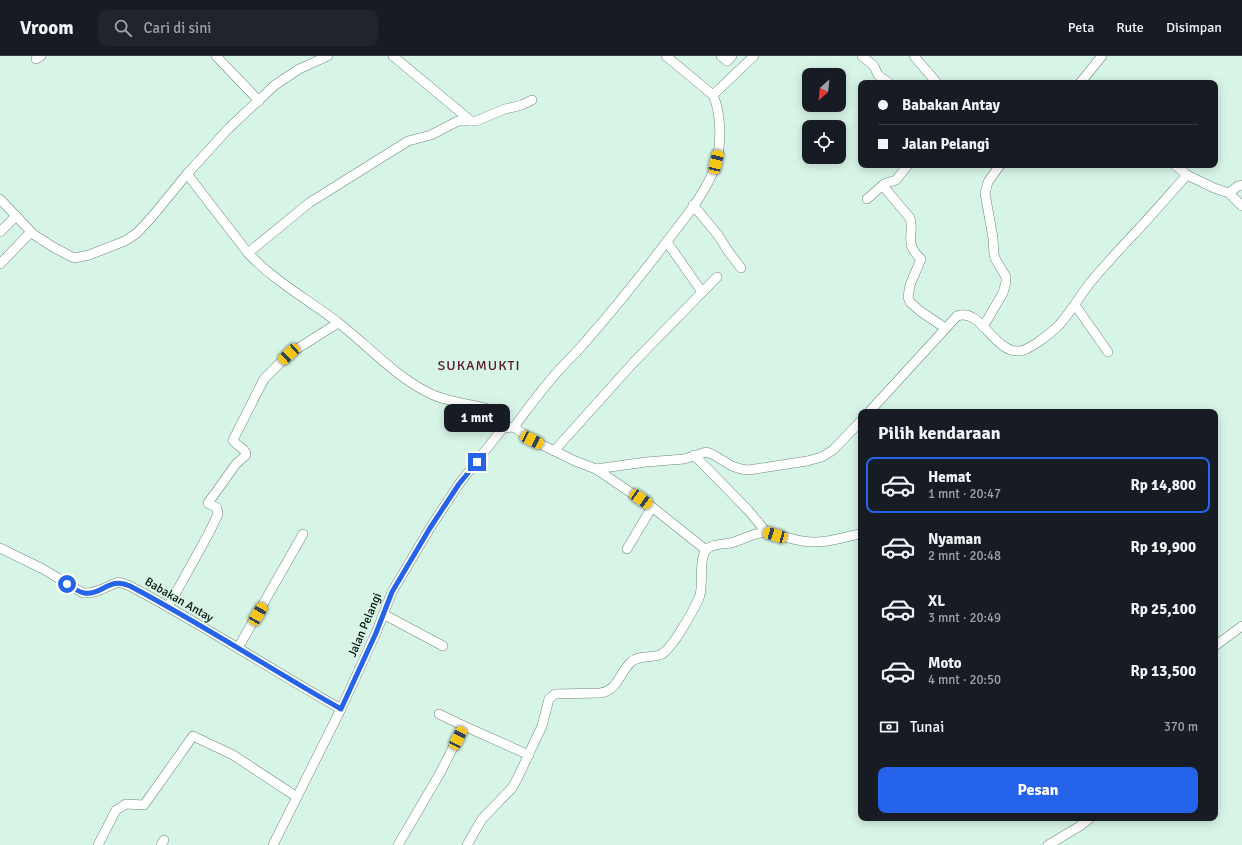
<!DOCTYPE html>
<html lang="id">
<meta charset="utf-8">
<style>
body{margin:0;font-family:Signika,sans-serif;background:#20242c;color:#f1f3f6;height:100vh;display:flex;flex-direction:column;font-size:15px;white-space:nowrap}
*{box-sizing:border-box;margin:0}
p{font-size:13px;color:#9ea1a6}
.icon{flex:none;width:22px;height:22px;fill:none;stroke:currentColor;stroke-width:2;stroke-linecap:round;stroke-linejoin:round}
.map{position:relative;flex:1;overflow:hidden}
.panel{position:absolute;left:858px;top:353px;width:360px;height:412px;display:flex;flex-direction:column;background:#171b24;border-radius:8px;box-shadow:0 2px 10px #0003}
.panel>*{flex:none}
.guide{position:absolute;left:858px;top:24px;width:360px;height:88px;border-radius:8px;box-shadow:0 2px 10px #0003;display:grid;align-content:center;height:88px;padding:0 20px;background:#171b24}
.needle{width:26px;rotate:207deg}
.fabs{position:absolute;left:802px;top:12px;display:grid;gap:8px}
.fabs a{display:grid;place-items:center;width:44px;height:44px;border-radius:8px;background:#171b24;box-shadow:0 2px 10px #0003;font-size:20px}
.end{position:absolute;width:18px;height:18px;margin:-9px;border:5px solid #2563eb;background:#fff;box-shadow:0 0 0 2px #fff}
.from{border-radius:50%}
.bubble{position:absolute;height:28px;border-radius:8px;background:#171b24;box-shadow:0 2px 10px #0003;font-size:13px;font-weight:700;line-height:28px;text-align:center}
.car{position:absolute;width:12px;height:24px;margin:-12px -6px;border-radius:5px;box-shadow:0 0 3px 1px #0007;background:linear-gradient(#f5c518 24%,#345 0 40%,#f5c518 0 76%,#345 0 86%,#f5c518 0)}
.guide b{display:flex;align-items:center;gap:14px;height:38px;font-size:15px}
.guide b+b{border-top:1px solid #363941}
.guide i{width:10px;height:10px;background:#f1f3f6}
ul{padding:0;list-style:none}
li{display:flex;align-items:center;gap:12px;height:56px;margin:0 8px 6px;padding:0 12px;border:2px solid transparent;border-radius:8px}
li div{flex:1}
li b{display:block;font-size:15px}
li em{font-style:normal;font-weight:700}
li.on{border-color:#2563eb}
li>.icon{width:36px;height:36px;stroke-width:1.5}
h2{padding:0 20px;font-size:18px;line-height:48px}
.pay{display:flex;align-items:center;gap:10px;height:44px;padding:0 20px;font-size:15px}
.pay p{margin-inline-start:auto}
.action{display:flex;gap:8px;margin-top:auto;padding:8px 20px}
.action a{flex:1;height:46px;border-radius:8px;background:#2563eb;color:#fff;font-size:16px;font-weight:700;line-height:46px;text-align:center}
header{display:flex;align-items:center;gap:24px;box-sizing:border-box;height:56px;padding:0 20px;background:#171b24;border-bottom:1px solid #363941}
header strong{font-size:19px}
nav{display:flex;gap:22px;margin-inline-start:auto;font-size:14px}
.search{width:280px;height:36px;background:#20242c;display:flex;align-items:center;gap:10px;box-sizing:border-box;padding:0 14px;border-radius:8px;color:#9ea1a6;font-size:15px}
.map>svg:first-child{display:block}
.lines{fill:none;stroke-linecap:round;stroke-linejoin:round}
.street-casing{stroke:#6d887c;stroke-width:10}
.street{stroke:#fff;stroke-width:9}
.route{stroke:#2563eb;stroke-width:5}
.labels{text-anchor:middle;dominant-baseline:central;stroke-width:3.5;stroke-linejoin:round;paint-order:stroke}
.street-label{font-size:12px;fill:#06100c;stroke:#d7f5e7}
.quarter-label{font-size:14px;letter-spacing:1px;fill:#5c1830;stroke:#d7f5e7}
</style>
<header>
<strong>Vroom</strong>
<div class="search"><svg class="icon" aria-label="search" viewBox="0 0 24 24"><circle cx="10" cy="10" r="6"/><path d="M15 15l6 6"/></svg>Cari di sini</div>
<nav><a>Peta</a><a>Rute</a><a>Disimpan</a></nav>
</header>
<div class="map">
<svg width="1242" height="789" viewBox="0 0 1242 789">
<rect width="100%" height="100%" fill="#d7f5e7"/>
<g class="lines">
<!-- street casing -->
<g class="street-casing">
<g id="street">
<polyline points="216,0 259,45"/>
<polyline points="393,0 471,65"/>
<polyline points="721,0 727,5 732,0"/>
<polyline points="862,0 874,10 878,19 889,27"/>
<polyline points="914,0 937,27"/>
<polyline points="36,3 41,0"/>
<polyline points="1080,27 1102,0"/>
<polyline points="713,39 754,0"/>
<polyline points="1175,109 1187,119 1214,132 1229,137 1242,150"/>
<path d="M187,118L248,197C275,226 309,244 340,268C369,291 395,320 429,337C446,346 466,347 485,352C488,353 493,354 496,356C502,359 504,366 503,372L514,371L532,384L575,405L596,413L646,406L684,403L706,396L712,398L732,410L741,413L749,414L807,405L822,401L833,394L861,365"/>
<path d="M883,130L910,162C915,177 903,187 921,203L910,229L908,241L910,246L920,255L945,272"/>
<polyline points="1229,137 1238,130 1242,129"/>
<polyline points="0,143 33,178 53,191 74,202 89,199 125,185 137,177 151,162 187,118 229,72 275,29 299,13 328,0"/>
<polyline points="867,143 884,128 896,124 908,109"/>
<polyline points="693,149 718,179 728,195 741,212"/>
<polyline points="0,176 16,160"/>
<polyline points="667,186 702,236"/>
<polyline points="248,197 309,147 408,85 431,79 458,65 476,65 505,53 522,49 532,44"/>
<polyline points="0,208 31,176"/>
<polyline points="1075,249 1108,296"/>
<polyline points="983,271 1003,237 1006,226 1006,221 996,204 994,199 993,182 985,137 988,126 1000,109"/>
<path d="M869,356L957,260C981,251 994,297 1019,295C1029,295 1052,276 1059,269C1071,256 1079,241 1090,227C1103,211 1118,195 1132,180C1151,160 1169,139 1187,119"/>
<path d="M514,371C527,354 539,337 553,321C561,311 571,302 580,292C609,259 637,225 664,189C682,166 702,142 713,116C722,95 722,59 713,39L666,0"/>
<polyline points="554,395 634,306 717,221"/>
<polyline points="694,399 748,454 767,477"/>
<polyline points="596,413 652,451 706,494"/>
<path d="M0,492L43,513L83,537C96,538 107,530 119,526L130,530C202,568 270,613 341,653"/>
<polyline points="627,493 652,451"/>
<path d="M168,551L209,477L218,458L217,452L208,447L236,408L246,399C246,392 236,390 233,384L264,323L289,298L338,267"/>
<polyline points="383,558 443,590"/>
<polyline points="1215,590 1242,570"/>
<polyline points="238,592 303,478"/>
<polyline points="439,658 464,670"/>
<polyline points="98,789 116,754 126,748 144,749 193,680 233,699 297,741"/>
<polyline points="161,789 164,784"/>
<polyline points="273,789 341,653 376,577 392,536 430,472 459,428 503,372"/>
<polyline points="398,789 439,719 464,670 529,699"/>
<path d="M467,789L482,763L512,732L518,721L542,670L549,643L555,638L601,637C619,633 619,617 631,606C639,599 650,602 660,599C672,594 693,555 699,542C705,530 696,497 710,491C716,488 724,488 731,487C742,484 757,475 769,477C784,480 800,487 816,486C832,486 846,480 861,478"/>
<polyline points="1048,789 1080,770 1090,762"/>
</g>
</g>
<!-- street -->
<use href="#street" class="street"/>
</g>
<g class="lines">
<!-- route -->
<path class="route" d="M67,528C72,531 78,536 84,537C102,540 109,520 130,530C202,568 270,613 341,653L376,577L392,536L430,472L459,428L477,406"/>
</g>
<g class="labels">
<!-- street labels -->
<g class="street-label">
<text transform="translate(179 544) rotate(30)">Babakan Antay</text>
<text transform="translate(365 569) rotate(-67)">Jalan Pelangi</text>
</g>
<!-- quarter labels -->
<g class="quarter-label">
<text x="479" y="309">SUKAMUKTI</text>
</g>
</g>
</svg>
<div class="fabs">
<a><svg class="needle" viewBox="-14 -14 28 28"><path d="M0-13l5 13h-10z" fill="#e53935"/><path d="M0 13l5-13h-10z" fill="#9ea1a6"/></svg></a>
<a><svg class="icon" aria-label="locate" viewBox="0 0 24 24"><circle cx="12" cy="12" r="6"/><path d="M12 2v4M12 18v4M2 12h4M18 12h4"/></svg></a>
</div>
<i class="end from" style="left:67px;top:528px"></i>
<i class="end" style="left:477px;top:406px"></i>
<div class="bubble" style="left:444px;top:348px;width:66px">1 mnt</div>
<i class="car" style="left:716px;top:106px;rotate:13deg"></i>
<i class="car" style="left:289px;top:298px;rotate:227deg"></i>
<i class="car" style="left:532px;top:384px;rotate:116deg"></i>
<i class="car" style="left:641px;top:443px;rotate:124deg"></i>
<i class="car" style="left:775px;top:479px;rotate:286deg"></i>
<i class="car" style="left:258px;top:558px;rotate:30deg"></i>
<i class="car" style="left:458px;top:682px;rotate:26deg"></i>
<div class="guide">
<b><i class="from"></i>Babakan Antay</b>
<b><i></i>Jalan Pelangi</b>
</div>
<section class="panel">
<h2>Pilih kendaraan</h2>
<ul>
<li class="on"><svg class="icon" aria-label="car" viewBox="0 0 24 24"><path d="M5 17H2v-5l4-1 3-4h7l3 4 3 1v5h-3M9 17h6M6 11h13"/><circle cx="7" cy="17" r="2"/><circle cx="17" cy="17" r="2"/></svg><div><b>Hemat</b><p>1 mnt · 20:47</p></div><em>Rp 14,800</em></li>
<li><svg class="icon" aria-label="car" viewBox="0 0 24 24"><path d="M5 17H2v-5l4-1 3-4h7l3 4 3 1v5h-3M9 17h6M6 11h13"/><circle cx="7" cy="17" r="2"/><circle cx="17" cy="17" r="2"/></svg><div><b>Nyaman</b><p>2 mnt · 20:48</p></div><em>Rp 19,900</em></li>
<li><svg class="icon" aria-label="car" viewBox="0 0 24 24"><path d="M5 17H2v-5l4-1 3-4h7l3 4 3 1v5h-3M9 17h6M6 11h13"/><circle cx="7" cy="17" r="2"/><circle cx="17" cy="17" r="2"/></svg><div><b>XL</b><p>3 mnt · 20:49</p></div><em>Rp 25,100</em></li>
<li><svg class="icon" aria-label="car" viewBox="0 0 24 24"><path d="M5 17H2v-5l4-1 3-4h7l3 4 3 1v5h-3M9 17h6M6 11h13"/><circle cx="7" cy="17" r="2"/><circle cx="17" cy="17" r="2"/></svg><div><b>Moto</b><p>4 mnt · 20:50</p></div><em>Rp 13,500</em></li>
</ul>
<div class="pay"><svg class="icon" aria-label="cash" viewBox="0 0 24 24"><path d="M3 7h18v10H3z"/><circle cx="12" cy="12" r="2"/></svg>Tunai<p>370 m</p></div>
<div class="action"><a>Pesan</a></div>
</section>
</div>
